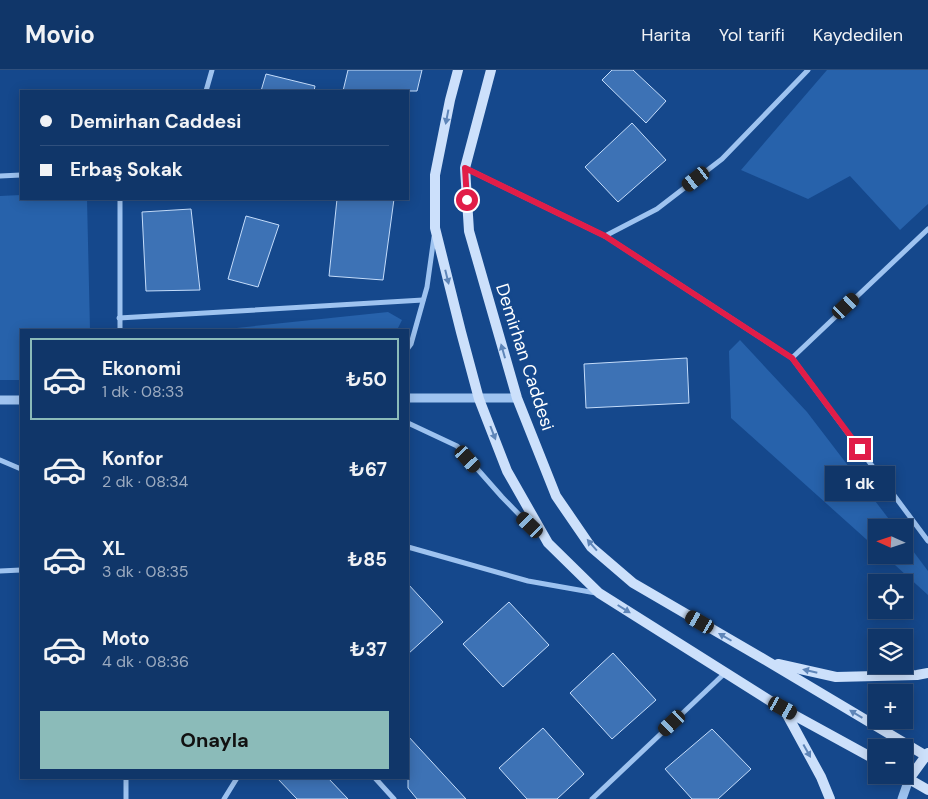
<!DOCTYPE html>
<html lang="tr">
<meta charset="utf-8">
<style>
body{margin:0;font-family:"DM Sans",sans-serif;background:#193e6f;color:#f1f3f6;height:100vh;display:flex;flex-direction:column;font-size:19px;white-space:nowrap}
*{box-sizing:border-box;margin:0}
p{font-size:16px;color:#9cabc0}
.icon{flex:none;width:28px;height:28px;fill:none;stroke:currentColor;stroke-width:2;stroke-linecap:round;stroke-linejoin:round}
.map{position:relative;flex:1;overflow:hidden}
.details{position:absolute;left:20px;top:259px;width:389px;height:450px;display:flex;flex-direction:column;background:#103669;border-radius:0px;box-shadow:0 2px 12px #0003,0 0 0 1px #30507d}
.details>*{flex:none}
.top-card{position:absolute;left:20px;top:20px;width:389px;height:110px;border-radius:0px;box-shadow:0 2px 12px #0003,0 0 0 1px #30507d;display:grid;align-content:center;height:110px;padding:0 20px;background:#103669}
.needle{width:32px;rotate:273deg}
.fabs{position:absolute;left:868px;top:449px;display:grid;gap:10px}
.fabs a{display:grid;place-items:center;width:45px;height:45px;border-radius:0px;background:#103669;box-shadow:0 2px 12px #0003,0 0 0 1px #30507d;font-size:25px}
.end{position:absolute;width:22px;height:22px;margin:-11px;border:6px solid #e11d48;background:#fff;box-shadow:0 0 0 2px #fff}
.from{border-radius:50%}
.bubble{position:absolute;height:35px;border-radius:0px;background:#103669;box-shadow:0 2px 12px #0003,0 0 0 1px #30507d;font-size:16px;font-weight:700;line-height:35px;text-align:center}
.car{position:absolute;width:15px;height:30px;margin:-15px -8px;border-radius:6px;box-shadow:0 0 4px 1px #0007;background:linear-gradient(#222 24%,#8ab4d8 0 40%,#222 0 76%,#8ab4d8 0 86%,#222 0)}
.top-card b{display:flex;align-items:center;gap:18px;height:48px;font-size:19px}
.top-card b+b{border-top:1px solid #30507d}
.top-card i{width:12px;height:12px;background:#f1f3f6}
ul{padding:9px 0 0;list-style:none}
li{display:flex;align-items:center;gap:15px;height:82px;margin:0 10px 8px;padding:0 10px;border:2px solid transparent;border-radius:0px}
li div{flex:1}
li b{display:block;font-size:19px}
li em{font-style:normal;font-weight:700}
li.current{border-color:#8bbbb9}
li>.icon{width:45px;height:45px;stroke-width:1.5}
.primary-button{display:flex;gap:10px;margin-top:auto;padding:10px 20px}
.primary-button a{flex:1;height:58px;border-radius:0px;background:#8bbbb9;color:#111;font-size:20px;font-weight:700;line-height:58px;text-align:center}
header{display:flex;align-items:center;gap:30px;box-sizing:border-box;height:70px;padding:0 25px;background:#103669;border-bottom:1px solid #30507d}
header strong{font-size:24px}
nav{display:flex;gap:28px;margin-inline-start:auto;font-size:18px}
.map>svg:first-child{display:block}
.green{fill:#2762ab}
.building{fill:#3d72b5;stroke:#c5ddfb}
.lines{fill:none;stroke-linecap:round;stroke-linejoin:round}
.minor{stroke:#9ec3f0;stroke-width:5}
.tertiary{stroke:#9ec3f0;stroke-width:9}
.secondary{stroke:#cce0fb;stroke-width:10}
.oneway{fill:#5e85b8}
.route{stroke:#e11d48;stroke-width:6}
.labels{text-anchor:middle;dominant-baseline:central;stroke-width:5;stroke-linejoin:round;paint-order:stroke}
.street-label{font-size:18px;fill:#fff;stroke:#15488c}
</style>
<header>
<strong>Movio</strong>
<nav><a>Harita</a><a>Yol tarifi</a><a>Kaydedilen</a></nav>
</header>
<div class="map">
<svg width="928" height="729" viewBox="0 0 928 729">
<rect width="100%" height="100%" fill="#15488c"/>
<!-- green -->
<g class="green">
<polygon points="827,0 928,0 928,134 900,160 850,106 808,129 741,100"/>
<polygon points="21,125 21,129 87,129 90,260 21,260 21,310 0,310 0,126"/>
<polygon points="388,242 402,250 397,260 217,260"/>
<polygon points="740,270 807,342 895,457 876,458 876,478 731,348 729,281"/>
<polygon points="904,469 928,501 928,525 884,485 904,485"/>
</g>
<!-- building -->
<g class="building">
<polygon points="348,0 422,0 417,21 343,21"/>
<polygon points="612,0 633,0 666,31 646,53 602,10"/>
<polygon points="266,4 315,16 314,21 261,21"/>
<polygon points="632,53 666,90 618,132 585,97"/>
<polygon points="337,129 394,129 383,210 329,206"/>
<polygon points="191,139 200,220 146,221 142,142"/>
<polygon points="246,146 279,155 258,217 228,209"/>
<polygon points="687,288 689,333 586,338 584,294"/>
<polygon points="408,514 443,552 408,584"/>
<polygon points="509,532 549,575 503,617 463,574"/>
<polygon points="613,583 656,630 612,669 570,623"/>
<polygon points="543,658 584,704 557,729 527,729 499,698"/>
<polygon points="712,659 751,699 718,729 692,729 665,699"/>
<polygon points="408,666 466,729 417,729 408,718"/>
<polygon points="277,708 328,708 348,729 297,729"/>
</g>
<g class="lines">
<!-- minor -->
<g class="minor">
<polyline points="206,21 212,0"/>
<polyline points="465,98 605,166 792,288 928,471"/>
<polyline points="0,106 21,105"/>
<polyline points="605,166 657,139 722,89 808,0"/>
<polyline points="119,248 423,230"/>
<polyline points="120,260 120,129"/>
<polyline points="408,278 411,274 427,217 434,167"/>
<polyline points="792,288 928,159"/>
<polyline points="408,353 457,376 502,427 538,464"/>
<polyline points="0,390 21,399"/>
<polyline points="408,477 528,511 596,523"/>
<polyline points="0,501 21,500"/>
<polyline points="375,708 394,729"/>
<polyline points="126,729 126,708"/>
<polyline points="224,729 237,708"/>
<polyline points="592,729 725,603"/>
</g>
<!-- tertiary -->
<g class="tertiary">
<polyline points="408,328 517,328"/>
<polyline points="0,330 21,330"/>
<polyline points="902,729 909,709"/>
</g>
<!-- secondary -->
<g class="secondary">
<polyline points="458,0 450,30 435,105 435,158 461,262 479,329 507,401 548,473 599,523 783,639 876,690"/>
<polyline points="491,0 465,98 469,161 517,328 556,426 591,477 633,513 767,591 928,687"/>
<polyline points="778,594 836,607 917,605 928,603"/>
<polyline points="784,639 821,707 830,729"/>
<polyline points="902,705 928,720"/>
<polyline points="909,709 928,683"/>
</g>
</g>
<!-- one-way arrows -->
<defs><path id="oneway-solid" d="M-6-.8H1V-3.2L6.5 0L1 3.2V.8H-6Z" transform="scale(1.25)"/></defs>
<g class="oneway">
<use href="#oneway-solid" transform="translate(447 47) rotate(101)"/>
<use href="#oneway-solid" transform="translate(447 207) rotate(76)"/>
<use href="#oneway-solid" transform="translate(503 281) rotate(-106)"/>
<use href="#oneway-solid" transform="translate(493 363) rotate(69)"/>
<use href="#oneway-solid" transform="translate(592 475) rotate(-131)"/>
<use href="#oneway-solid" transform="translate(624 539) rotate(32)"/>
<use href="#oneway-solid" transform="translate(725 567) rotate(-150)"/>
<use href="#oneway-solid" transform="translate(810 601) rotate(-167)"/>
<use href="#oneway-solid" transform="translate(856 644) rotate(-149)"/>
<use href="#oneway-solid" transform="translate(807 681) rotate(61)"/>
</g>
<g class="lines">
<!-- route -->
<polyline class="route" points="467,130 465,98 605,166 792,288 860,379"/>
</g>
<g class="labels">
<!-- street labels -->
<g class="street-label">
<text transform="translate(525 287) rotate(72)">Demirhan Caddesi</text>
</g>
</g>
</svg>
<div class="fabs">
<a><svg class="needle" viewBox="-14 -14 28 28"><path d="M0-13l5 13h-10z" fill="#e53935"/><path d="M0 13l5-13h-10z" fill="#9cabc0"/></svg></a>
<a><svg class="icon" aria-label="locate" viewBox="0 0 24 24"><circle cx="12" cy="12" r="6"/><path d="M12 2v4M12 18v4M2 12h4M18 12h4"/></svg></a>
<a><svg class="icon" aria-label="layers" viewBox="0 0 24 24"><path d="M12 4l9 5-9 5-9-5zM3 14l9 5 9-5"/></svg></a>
<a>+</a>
<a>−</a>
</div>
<i class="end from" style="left:467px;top:130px"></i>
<i class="end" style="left:860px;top:379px"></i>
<div class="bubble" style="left:825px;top:396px;width:70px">1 dk</div>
<i class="car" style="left:696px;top:109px;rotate:232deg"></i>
<i class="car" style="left:846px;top:236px;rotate:47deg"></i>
<i class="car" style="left:468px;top:389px;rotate:138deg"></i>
<i class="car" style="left:530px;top:455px;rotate:314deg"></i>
<i class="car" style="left:700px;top:552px;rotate:300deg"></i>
<i class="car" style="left:783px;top:638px;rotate:119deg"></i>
<i class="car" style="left:672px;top:653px;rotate:227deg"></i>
<div class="top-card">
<b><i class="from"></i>Demirhan Caddesi</b>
<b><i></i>Erbaş Sokak</b>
</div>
<section class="details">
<ul>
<li class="current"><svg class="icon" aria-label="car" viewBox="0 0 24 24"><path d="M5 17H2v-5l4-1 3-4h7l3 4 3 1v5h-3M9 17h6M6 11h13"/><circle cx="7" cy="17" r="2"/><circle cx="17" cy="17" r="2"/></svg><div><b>Ekonomi</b><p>1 dk · 08:33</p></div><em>₺50</em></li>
<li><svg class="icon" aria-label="car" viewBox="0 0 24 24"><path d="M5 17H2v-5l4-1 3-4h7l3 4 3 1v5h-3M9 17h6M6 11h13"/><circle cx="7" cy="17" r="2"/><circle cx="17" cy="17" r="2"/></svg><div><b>Konfor</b><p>2 dk · 08:34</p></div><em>₺67</em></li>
<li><svg class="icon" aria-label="car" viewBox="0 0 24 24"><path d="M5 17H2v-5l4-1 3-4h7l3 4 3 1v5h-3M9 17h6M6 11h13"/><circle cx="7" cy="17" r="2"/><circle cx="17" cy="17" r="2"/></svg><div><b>XL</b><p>3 dk · 08:35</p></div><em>₺85</em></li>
<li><svg class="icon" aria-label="car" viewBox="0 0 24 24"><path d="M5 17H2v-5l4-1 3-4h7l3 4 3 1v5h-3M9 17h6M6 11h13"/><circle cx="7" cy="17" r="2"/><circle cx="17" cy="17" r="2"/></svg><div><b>Moto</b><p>4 dk · 08:36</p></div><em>₺37</em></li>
</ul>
<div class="primary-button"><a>Onayla</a></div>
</section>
</div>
